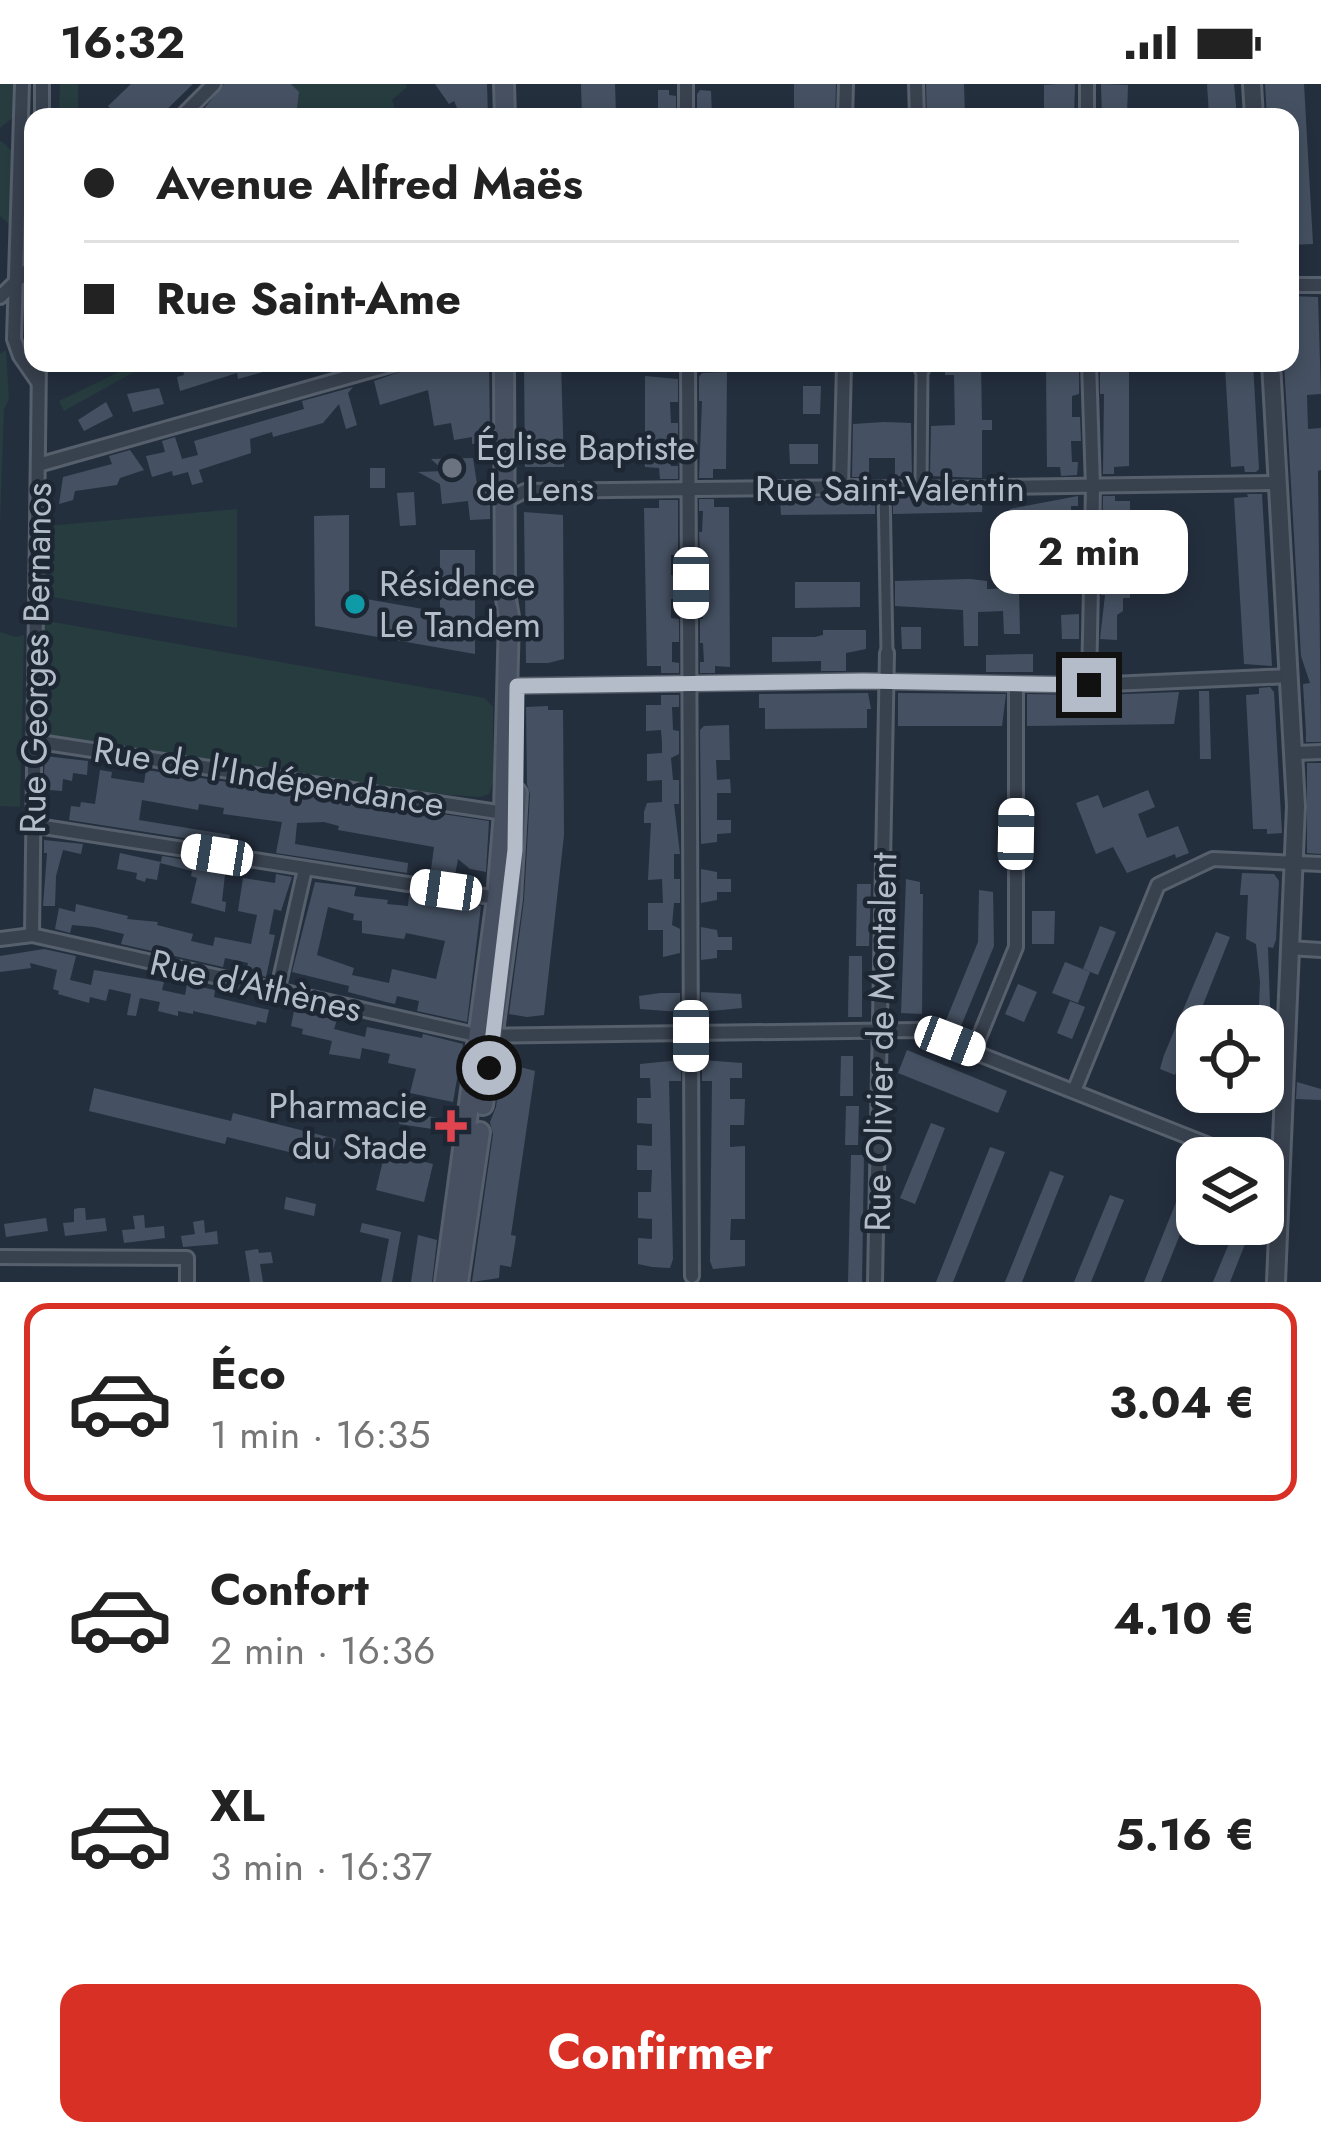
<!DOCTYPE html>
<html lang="fr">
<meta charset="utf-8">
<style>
body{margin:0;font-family:Jost,sans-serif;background:#f6f6f6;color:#222;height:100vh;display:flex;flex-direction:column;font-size:45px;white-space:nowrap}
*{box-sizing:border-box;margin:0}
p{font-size:39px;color:#767676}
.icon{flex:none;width:66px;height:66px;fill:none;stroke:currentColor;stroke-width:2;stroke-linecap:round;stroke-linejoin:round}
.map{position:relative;height:1198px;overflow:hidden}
.details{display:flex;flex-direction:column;background:#fff;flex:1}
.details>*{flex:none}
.guide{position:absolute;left:24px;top:24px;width:1275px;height:264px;border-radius:24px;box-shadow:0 6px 18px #0003;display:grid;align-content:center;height:264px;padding:0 60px;background:#fff}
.controls{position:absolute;left:1176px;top:921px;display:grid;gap:24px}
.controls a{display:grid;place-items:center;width:108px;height:108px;border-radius:24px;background:#fff;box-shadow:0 6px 18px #0003;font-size:60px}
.end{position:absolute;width:54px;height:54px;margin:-27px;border:15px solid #b4bcc9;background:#111;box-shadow:0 0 0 6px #111}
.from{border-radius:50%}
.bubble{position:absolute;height:84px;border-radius:24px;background:#fff;box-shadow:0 6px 18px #0003;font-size:39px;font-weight:700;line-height:84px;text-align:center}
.car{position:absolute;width:36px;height:72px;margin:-36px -18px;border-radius:15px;box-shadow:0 0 9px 3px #0007;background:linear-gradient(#fff 24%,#345 0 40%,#fff 0 76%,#345 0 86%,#fff 0)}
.guide b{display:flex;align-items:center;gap:42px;height:114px;font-size:45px}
.guide b+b{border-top:3px solid #e0e0e0}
.guide i{width:30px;height:30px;background:#222}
ul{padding:21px 0 0;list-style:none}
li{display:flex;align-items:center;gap:36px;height:198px;margin:0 24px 18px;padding:0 36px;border:6px solid transparent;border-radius:24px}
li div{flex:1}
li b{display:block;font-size:45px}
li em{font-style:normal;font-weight:700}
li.selected{border-color:#d93025}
li>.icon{width:108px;height:108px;stroke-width:1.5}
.action{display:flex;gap:24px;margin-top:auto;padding:24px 60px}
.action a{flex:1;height:138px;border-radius:24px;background:#d93025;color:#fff;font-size:48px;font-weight:700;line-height:138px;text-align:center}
.status{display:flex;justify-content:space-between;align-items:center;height:84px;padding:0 60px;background:#fff;direction:ltr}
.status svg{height:33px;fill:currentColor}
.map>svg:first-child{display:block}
.green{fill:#263c3f}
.building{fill:#455162;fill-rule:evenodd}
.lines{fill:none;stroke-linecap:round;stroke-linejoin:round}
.pedestrian-casing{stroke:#565f6c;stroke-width:15}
.minor-casing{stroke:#565f6c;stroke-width:18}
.tertiary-casing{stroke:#565f6c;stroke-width:22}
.secondary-casing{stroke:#565f6c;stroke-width:24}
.pedestrian{stroke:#38414e;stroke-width:9}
.minor{stroke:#38414e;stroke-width:12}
.tertiary{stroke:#38414e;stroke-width:16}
.secondary{stroke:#465061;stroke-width:18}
.route{stroke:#b4bcc9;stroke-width:15}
.worship-dot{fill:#6b7280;stroke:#1d2633;stroke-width:4.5}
.culture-dot{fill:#0f9aa8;stroke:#1d2633;stroke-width:4.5}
.health-dot{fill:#e0444e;stroke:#1d2633;stroke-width:4.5}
.labels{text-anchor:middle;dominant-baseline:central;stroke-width:9;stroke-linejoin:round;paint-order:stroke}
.poi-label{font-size:36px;fill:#b4bcc9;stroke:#1d2633;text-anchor:start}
.street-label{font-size:36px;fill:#b4bcc9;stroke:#1d2633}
</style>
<div class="status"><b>16:32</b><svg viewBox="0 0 49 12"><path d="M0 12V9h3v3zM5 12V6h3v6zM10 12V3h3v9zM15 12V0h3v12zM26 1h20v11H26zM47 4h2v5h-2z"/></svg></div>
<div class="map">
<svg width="1321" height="1198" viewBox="0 0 1321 1198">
<rect width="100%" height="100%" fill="#242f3e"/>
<!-- green -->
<g class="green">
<polygon points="0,0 18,0 15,32 0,44"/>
<polygon points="60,0 78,0 78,33 59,33"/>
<polygon points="291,0 405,0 407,3 392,16 398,33 296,33 299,9"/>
<path d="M0,57C27,70 16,119 16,146L0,132Z"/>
<polygon points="6,266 9,315 4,325 0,442 0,270"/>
<polygon points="137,279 150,279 64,327 59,317"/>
<polygon points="237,425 237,544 52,513 45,506 47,442"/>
<polygon points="47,537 485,614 493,623 493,699 489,710 480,713 425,709 40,653 43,542"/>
<polygon points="0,548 16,553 24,551 20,723 0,722"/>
</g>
<!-- building -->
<g class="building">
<polygon points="131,0 193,0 159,33 118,33 108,22"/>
<polygon points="224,0 291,0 299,8 296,33 209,33 203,26"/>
<polygon points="435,0 487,0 488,33 461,33 454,17 449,20"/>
<polygon points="581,0 615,0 616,32 582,33"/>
<polygon points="794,0 836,0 835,33 794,33"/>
<polygon points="926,0 964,0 965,33 927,33"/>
<polygon points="1058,0 1075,0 1074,33 1044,31 1044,1"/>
<polygon points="1101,0 1128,1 1127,31 1102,33"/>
<polygon points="1207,0 1234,0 1237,33 1209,31"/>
<polygon points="1265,0 1304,0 1313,160 1290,161 1290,33 1267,33"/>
<polygon points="658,6 669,6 669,11 676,12 676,33 658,33"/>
<polygon points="700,6 711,7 712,33 697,33 697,10"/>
<polygon points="1290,212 1318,213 1321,310 1307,311 1308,345 1321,344 1321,386 1318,387 1321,658 1306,658 1306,649 1303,600 1310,599 1301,572 1284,279 1290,279"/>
<polygon points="231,279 284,279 285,282 238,295 237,289 180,307 177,293 184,291 183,286 204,280 206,284 212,284"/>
<polygon points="425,279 489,279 490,357 472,360 472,353 454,356 451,339 434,342 428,306 380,321 374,297"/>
<polygon points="524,279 561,279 564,383 525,383"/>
<polygon points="945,279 981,279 982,336 992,336 992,346 982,346 982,394 930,392 931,342 955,341 954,291 945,291"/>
<polygon points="1238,279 1253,279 1259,385 1256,388 1245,388 1244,382 1231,383 1225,283 1238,283"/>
<polygon points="1103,284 1129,284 1129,382 1114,383 1114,390 1103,390 1104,310 1100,310 1100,286"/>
<polygon points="1046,285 1079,288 1079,310 1072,312 1072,333 1080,333 1081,357 1071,357 1072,378 1078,378 1077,391 1061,392 1060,383 1047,383"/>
<polygon points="727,288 726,385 713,385 713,394 699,394 702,317 699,317 699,293 702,289"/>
<polygon points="645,292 678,295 678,318 670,318 671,339 678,339 678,362 670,362 671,382 678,382 678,395 660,395 659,384 645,383"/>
<polygon points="803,302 821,302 820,330 803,330"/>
<polygon points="353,303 348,309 357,341 346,345 339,320 323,339 273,353 272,348 250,355 251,369 199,386 203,398 192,401 188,388 173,392 172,387 152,393 146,372 165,368 162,357 175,353 182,375 198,371 194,357 304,325 302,317"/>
<polygon points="159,304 164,320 133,328 127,310"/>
<polygon points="106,318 113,332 84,347 78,336"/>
<polygon points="884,338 911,339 912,392 895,392 895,374 869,374 869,393 852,393 853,340"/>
<polygon points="789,360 818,360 818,380 790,380"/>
<polygon points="130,366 144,386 120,394 117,401 75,407 73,416 59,420 63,393 112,380 109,372"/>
<polygon points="473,374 477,400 490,398 490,435 470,436 468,417 442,420 440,400 418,388 444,387 431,375"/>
<rect x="370" y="384" width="15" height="20"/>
<polygon points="414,408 416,441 400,442 397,409"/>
<polygon points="1247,410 1262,410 1272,582 1244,580 1234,414 1248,413"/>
<polygon points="893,412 983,412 982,428 893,430"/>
<polygon points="1078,412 1078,422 1071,422 1072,443 1078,443 1078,467 1061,467 1061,448 1027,448 1027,495 1011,495 1010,425"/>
<polygon points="1103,412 1115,412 1115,417 1130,417 1130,514 1123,514 1123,527 1117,531 1117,556 1100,555 1105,511 1101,511"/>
<polygon points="875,413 875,430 781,431 780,414"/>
<polygon points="699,415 714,415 714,423 729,423 730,583 715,582 715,589 700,589 700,578 704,578 703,559 700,559 700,535 703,535 699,448 702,448 703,427 699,427"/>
<polygon points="659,416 678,416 678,471 671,471 671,491 678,492 679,515 671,515 671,534 679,535 679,558 672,558 672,578 679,579 679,589 661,589 661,582 647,582 644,424 659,424"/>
<polygon points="524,428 563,431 564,575 548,579 526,579"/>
<polygon points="349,431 349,512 440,528 440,466 475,466 475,570 315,542 314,432"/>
<polygon points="970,495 987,497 987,505 1019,504 1020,550 1004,550 1003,527 978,528 978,562 964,562 963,526 895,522 895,497"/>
<polygon points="795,498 860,498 860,523 795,524"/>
<polygon points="1079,530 1079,555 1062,555 1061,531"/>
<polygon points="901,543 921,543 921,565 902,565"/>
<polygon points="823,546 866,546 866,565 846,569 846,587 821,587 821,577 772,578 772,553 815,553 823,551"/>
<polygon points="1033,570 1033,588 986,588 986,571"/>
<polygon points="1270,603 1274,608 1282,749 1267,750 1267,745 1253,745 1246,611 1259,610 1259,604"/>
<polygon points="1199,607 1209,607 1211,675 1200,675"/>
<polygon points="1179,608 1174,640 1027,642 1027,610 1081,611 1081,625 1099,625 1099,611"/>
<polygon points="868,609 871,625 867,625 867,644 765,645 765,624 759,624 759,610"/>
<polygon points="898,609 1006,610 1002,642 898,642"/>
<polygon points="661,611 679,611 679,623 672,623 673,646 679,647 679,670 671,674 673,696 679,696 679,720 674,720 680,770 674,770 674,795 680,795 680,819 674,819 672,841 680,845 680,869 663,873 663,846 648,846 648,819 663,819 662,795 648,796 651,739 644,739 644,728 647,719 662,718 662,696 647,697 647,670 662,669 662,658 661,646 646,647 646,621 661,621"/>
<polygon points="548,622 548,626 563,626 564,751 544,931 527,933 509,930 524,816 530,710 527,700 526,623"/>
<polygon points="729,641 730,676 716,676 717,696 730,695 731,709 717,709 717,736 731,736 731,749 717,750 717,758 701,760 700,646 704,642"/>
<polygon points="45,672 88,677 87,691 73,689 72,697 63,695 62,707 50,706 44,691"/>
<polygon points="1307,679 1321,679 1321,770 1307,769"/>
<polygon points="100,686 112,688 111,694 144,699 146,686 489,737 486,788 470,785 458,775 454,797 430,793 434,763 338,746 339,742 324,738 297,739 295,760 408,779 407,789 276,769 282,738 223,730 224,724 199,720 198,726 142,716 139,736 230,751 229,761 69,736 71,722 80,723 81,718 95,720"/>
<polygon points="1148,706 1155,723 1138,730 1147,754 1178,742 1189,769 1176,774 1175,770 1127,789 1113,763 1096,770 1076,719 1098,711 1103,724"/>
<polygon points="44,756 83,760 81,770 63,766 56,792 55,822 43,822 47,769 44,769"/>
<polygon points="120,769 161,778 162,772 226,782 222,817 226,818 225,828 191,819 197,794 191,792 192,787 160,779 157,796 146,794 145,798 136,795 137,789 117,785"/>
<polygon points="701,785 717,788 717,795 731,795 731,808 717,808 717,816 701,819"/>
<polygon points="1242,789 1274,790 1279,797 1276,856 1273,864 1268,863 1270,922 1263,944 1258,942 1260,898 1256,860 1246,855 1248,811 1240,811"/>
<polygon points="276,790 292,793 281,827 274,825 269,850 275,851 266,893 246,888 248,879 225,874 223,883 121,860 124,850 94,843 72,841 70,849 55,845 59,824 75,828 76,820 128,832 127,835 158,838 157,841 193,850 191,857 213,862 215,853 251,860 257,831 238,827 243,794 275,799"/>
<polygon points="906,795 920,798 920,810 923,810 922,930 901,929"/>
<path d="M315,798L356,803L354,812L388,816L387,820L408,822L409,811L481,822L467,938L417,927L419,917L397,912L395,920L386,918L348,908L349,902L292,888ZM328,823L354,830L353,836L362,837V849L404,855L406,849L445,857L436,895L392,885L389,899L352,891L354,884L317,871Z"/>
<polygon points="857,800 871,800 869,862 856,862"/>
<polygon points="979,806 993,808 994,862 959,947 944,941 978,858"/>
<polygon points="1032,827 1055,827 1054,860 1032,860"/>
<polygon points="1100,842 1116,848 1098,891 1083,885"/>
<polygon points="701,843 717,846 718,853 732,853 732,866 717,866 717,874 701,876"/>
<polygon points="1216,848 1230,853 1175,991 1160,985 1164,971"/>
<polygon points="44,865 76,872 70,896 91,901 94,886 164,898 162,906 185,911 187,900 215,906 214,913 269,926 266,939 257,937 256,941 193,927 193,930 178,927 178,932 158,927 160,918 140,914 136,932 127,931 131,910 109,905 106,917 90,913 89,919 58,910 59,907 53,905 57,886 30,879 31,884 0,888 0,872"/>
<polygon points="849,872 862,872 862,933 848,933"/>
<polygon points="1065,878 1090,888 1078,919 1052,909"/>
<polygon points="1018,900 1037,908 1024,938 1005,930"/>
<polygon points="701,908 741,910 742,924 701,928"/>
<polygon points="660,909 680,909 680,928 640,925 639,912"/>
<polygon points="1070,917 1085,923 1072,955 1057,949"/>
<polygon points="294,927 337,936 334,945 365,953 367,943 422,954 423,950 463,960 453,1018 410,1009 416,985 388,979 390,970 362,964 360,975 329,970 332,957 302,950 303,945 291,942"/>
<polygon points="907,966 1007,1007 998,1029 898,989"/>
<polygon points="841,972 853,972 853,1012 840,1012"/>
<polygon points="681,976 681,997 669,997 673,1175 670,1184 652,1183 638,1180 638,1154 652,1155 652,1135 638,1134 638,1108 651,1108 652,1086 637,1086 637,1061 652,1062 652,1040 637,1039 637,1014 651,1014 650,994 640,994 640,980"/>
<polygon points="702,976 742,979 742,994 730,994 730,1015 745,1015 744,1041 730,1041 730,1063 745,1062 745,1135 731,1135 730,1156 745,1156 745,1182 713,1185 710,1177 712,997 702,997"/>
<polygon points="502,978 535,987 511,1151 516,1152 515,1159 511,1183 500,1181 499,1194 472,1198 493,1050 490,1038 496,1023"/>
<polygon points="1297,998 1321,1005 1321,1016 1296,1015"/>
<polygon points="94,1004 231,1037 233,1029 336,1055 330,1078 227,1053 225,1060 89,1027"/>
<polygon points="846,1022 859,1022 858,1061 845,1061"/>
<polygon points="402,1027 453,1037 452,1048 399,1040"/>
<polygon points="931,1039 945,1044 915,1120 900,1114"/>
<polygon points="990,1063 1005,1068 953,1198 936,1198"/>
<polygon points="385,1068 433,1080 424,1118 376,1106"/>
<polygon points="851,1071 864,1071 862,1198 848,1198"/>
<polygon points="1050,1087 1064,1092 1022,1198 1005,1198"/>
<polygon points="1185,1096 1197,1100 1197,1108 1161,1198 1144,1198"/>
<polygon points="1110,1111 1124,1116 1091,1198 1074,1198"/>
<polygon points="286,1113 316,1120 314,1132 284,1125"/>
<polygon points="79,1124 85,1124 86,1136 105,1134 107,1147 65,1152 63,1139 74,1138 74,1125"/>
<polygon points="144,1131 145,1144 164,1142 165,1154 124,1159 122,1146 135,1145 133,1132"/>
<polygon points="46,1134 48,1147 6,1153 4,1140"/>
<polygon points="204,1136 205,1149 217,1147 218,1160 183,1163 181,1152 195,1150 193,1138"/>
<polygon points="362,1139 401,1148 392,1198 381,1198 389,1155 360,1148"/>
<polygon points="1237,1140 1253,1140 1230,1198 1213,1198"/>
<polygon points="418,1151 437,1156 432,1198 411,1198"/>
<polygon points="258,1165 259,1169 271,1168 273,1179 260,1180 263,1198 250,1198 245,1167"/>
</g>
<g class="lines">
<!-- pedestrian casing -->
<g class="pedestrian-casing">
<g id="pedestrian">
<polyline points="921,401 922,286"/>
<polyline points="860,403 997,403"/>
<polyline points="884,403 887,569"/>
</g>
</g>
<!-- minor casing -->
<g class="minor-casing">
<g id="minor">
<polyline points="22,0 14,255 20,272 38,298"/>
<polyline points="686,0 686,33"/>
<polyline points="916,0 917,33"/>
<polyline points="42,33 42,0"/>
<polyline points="181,33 214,0"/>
<polyline points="845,33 846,0"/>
<polyline points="1087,33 1087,0"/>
<polyline points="1290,201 1321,201"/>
<polyline points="0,213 33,181"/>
<polyline points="688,279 692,1192"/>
<polyline points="922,279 922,286"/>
<polyline points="1089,279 1093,404 1089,601"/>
<polyline points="38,381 397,279"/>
<polyline points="997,403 1278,399"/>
<polyline points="841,404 844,279"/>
<polyline points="505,417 525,407 860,403"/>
<polyline points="506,602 863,597 1089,601 1290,592"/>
<polyline points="33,657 504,729"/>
<polyline points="1295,669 1321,668"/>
<polyline points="31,741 497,814"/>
<polyline points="32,851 39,279"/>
<polyline points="0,855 32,851 480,952 918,946 1242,1074"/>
<polyline points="1289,864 1321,866"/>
<polyline points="278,904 305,785"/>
<polyline points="974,966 1016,863 1016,601"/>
<polyline points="1074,1007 1158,801 1213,775 1321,780"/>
<polyline points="0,1173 187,1174 187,1198"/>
<polyline points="875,1198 887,569"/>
</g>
</g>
<!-- tertiary casing -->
<g class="tertiary-casing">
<g id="tertiary">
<polyline points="1252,0 1254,33"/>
<polyline points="1271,279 1296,722 1276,1198"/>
</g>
</g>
<!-- secondary casing -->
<g class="secondary-casing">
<g id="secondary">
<polyline points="504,0 505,33"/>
<polyline points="483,1021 511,815 517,709"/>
<polyline points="445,1198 497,814 504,729 509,533 505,509 504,279"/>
<polyline points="458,1198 480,1048"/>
</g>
</g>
<!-- pedestrian -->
<use href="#pedestrian" class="pedestrian"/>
<!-- minor -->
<use href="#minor" class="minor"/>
<!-- tertiary -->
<use href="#tertiary" class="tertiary"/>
<!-- secondary -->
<use href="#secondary" class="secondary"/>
</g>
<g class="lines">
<!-- route -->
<polyline class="route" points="489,984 515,766 517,602 863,597 1089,601"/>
</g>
<!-- markers -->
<circle class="worship-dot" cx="452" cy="384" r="12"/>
<circle class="culture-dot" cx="355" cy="520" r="12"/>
<path class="health-dot" d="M445 1024h12v12h12v12h-12v12h-12v-12h-12v-12h12z"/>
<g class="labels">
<!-- poi labels -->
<g class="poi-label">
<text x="476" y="363">Église Baptiste<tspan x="476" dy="41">de Lens</tspan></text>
<text x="379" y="499">Résidence<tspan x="379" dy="41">Le Tandem</tspan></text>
<text x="427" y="1021" text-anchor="end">Pharmacie<tspan x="427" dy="41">du Stade</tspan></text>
</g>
<!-- street labels -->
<g class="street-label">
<text x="890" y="404">Rue Saint-Valentin</text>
<text transform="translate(35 574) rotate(-89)">Rue Georges Bernanos</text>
<text transform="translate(269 692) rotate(9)">Rue de l'Indépendance</text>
<text transform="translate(256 901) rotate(13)">Rue d'Athènes</text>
<text transform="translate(880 958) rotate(-89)">Rue Olivier de Montalent</text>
</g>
</g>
</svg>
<div class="controls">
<a><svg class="icon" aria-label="locate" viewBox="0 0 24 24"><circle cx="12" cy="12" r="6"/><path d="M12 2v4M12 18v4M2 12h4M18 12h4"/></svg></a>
<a><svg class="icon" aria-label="layers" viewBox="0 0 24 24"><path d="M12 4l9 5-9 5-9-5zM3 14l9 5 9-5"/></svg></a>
</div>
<i class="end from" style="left:489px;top:984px"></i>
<i class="end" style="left:1089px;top:601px"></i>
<div class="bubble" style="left:990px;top:426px;width:198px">2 min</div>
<i class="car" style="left:691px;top:499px;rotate:180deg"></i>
<i class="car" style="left:1016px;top:750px;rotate:1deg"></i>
<i class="car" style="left:217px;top:771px;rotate:279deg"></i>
<i class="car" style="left:446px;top:806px;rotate:278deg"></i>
<i class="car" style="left:691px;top:952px;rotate:180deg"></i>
<i class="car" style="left:950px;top:957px;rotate:111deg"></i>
<div class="guide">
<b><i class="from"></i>Avenue Alfred Maës</b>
<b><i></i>Rue Saint-Ame</b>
</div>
</div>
<section class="details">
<ul>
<li class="selected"><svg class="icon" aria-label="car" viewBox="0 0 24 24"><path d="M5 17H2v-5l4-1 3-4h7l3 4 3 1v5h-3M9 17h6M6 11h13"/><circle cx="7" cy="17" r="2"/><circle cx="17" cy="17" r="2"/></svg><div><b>Éco</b><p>1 min · 16:35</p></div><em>3.04 €</em></li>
<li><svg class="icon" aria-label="car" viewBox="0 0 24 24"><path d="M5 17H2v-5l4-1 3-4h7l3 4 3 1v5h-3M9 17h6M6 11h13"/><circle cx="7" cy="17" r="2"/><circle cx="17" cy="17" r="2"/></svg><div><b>Confort</b><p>2 min · 16:36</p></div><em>4.10 €</em></li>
<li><svg class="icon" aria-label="car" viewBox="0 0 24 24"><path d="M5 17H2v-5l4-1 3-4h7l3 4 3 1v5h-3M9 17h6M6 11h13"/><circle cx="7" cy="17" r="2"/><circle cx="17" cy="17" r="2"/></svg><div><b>XL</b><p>3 min · 16:37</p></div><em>5.16 €</em></li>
</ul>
<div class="action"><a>Confirmer</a></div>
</section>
